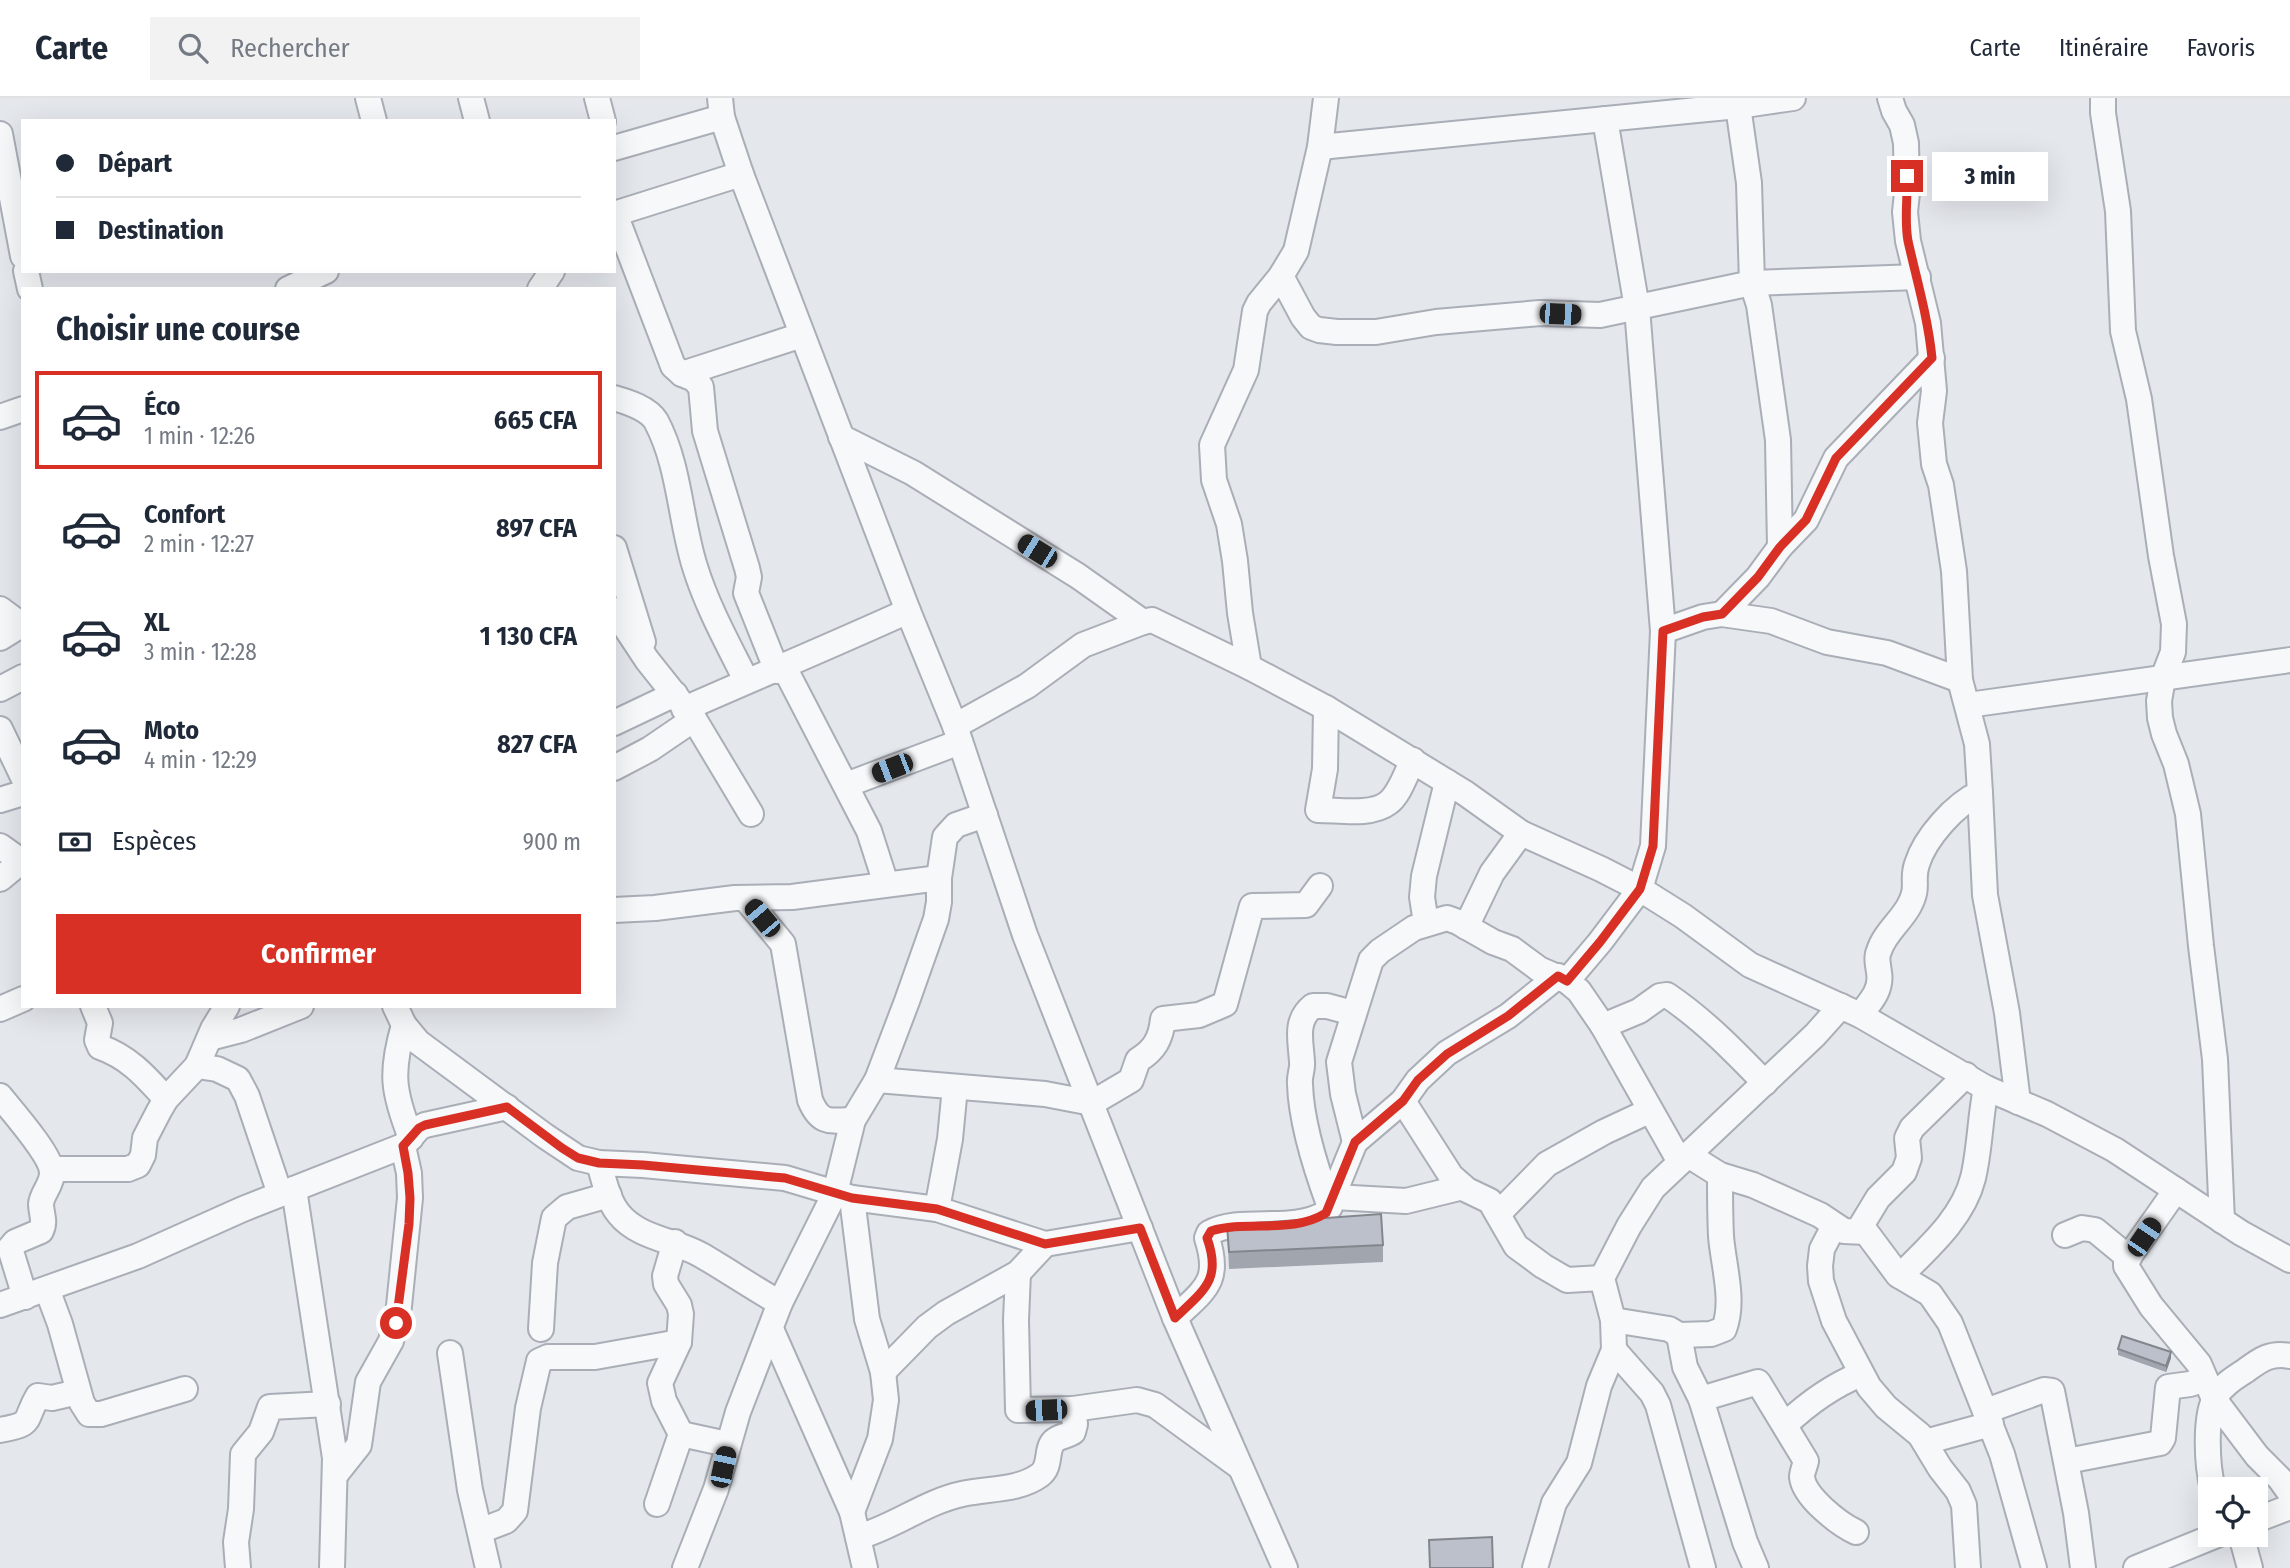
<!DOCTYPE html>
<html lang="fr">
<meta charset="utf-8">
<style>
body{margin:0;font-family:"Fira Sans Condensed",sans-serif;background:#f2f2f3;color:#1f2937;height:100vh;display:flex;flex-direction:column;font-size:26px;white-space:nowrap}
*{box-sizing:border-box;margin:0}
p{font-size:23px;color:#747a83}
.icon{flex:none;width:38px;height:38px;fill:none;stroke:currentColor;stroke-width:2;stroke-linecap:round;stroke-linejoin:round}
.map{position:relative;flex:1;overflow:hidden}
.details{position:absolute;left:21px;top:189px;width:595px;height:721px;display:flex;flex-direction:column;background:#fff;border-radius:0px;box-shadow:0 7px 28px #0002}
.details>*{flex:none}
.top-card{position:absolute;left:21px;top:21px;width:595px;height:154px;border-radius:0px;box-shadow:0 7px 28px #0002;display:grid;align-content:center;height:154px;padding:0 35px;background:#fff}
.buttons{position:absolute;left:2198px;top:1379px;display:grid;gap:14px}
.buttons a{display:grid;place-items:center;width:70px;height:70px;border-radius:0px;background:#fff;box-shadow:0 7px 28px #0002;font-size:35px}
.end{position:absolute;width:32px;height:32px;margin:-16px;border:9px solid #d93025;background:#fff;box-shadow:0 0 0 4px #fff}
.from{border-radius:50%}
.bubble{position:absolute;height:49px;border-radius:0px;background:#fff;box-shadow:0 7px 28px #0002;font-size:23px;font-weight:700;line-height:49px;text-align:center}
.car{position:absolute;width:21px;height:42px;margin:-21px -10px;border-radius:9px;box-shadow:0 0 5px 2px #0007;background:linear-gradient(#222 24%,#8ab4d8 0 40%,#222 0 76%,#8ab4d8 0 86%,#222 0)}
.top-card b{display:flex;align-items:center;gap:24px;height:66px;font-size:26px}
.top-card b+b{border-top:2px solid #e0e1e3}
.top-card i{width:18px;height:18px;background:#1f2937}
ul{padding:0;list-style:none}
li{display:flex;align-items:center;gap:21px;height:98px;margin:0 14px 10px;padding:0 21px;border:4px solid transparent;border-radius:0px}
li div{flex:1}
li b{display:block;font-size:26px}
li em{font-style:normal;font-weight:700}
li.current{border-color:#d93025}
li>.icon{width:63px;height:63px;stroke-width:1.5}
h2{padding:0 35px;font-size:32px;line-height:84px}
.pay{display:flex;align-items:center;gap:18px;height:77px;padding:0 35px;font-size:26px}
.pay p{margin-inline-start:auto}
.cta{display:flex;gap:14px;margin-top:auto;padding:14px 35px}
.cta a{flex:1;height:80px;border-radius:0px;background:#d93025;color:#fff;font-size:28px;font-weight:700;line-height:80px;text-align:center}
header{display:flex;align-items:center;gap:42px;box-sizing:border-box;height:98px;padding:0 35px;background:#fff;border-bottom:2px solid #e0e1e3}
header strong{font-size:33px}
nav{display:flex;gap:38px;margin-inline-start:auto;font-size:24px}
.search{width:490px;height:63px;background:#f2f2f3;display:flex;align-items:center;gap:18px;box-sizing:border-box;padding:0 24px;border-radius:0px;color:#747a83;font-size:26px}
.map>svg:first-child{display:block}
.lines{fill:none;stroke-linecap:round;stroke-linejoin:round}
.minor-casing{stroke:#a9aeb7;stroke-width:28}
.minor{stroke:#f7f8fa;stroke-width:24}
.wall{fill:#a1a5ae}
.shaded-wall{fill:#83868d}
.building{fill:#bbc0ca;stroke:#83868d;stroke-width:2}
.route{stroke:#d93025;stroke-width:9}
</style>
<header>
<strong>Carte</strong>
<div class="search"><svg class="icon" aria-label="search" viewBox="0 0 24 24"><circle cx="10" cy="10" r="6"/><path d="M15 15l6 6"/></svg>Rechercher</div>
<nav><a>Carte</a><a>Itinéraire</a><a>Favoris</a></nav>
</header>
<div class="map">
<svg width="2290" height="1470" viewBox="0 0 2290 1470">
<rect width="100%" height="100%" fill="#e4e7ec"/>
<g class="lines">
<!-- minor casing -->
<g class="minor-casing">
<g id="minor">
<polyline points="368,0 374,23"/>
<polyline points="471,0 477,23"/>
<polyline points="597,0 603,23"/>
<polyline points="720,0 722,19 741,76 908,513 955,628 1025,837 1175,1220 1285,1470"/>
<polyline points="2103,0 2103,15 2118,113 2123,233 2139,301 2161,458 2174,526 2173,554 2163,580 2159,603 2160,620 2164,636 2176,666 2188,716 2201,848 2215,961 2222,1123"/>
<polyline points="1738,8 1749,85 1752,185 1759,207 1778,342 1780,449"/>
<polyline points="0,36 23,158"/>
<polyline points="1320,49 1738,8 1793,0"/>
<polyline points="614,50 722,19"/>
<polyline points="614,116 741,76"/>
<polyline points="615,116 673,268 682,276 694,281 701,289 705,333 747,470 749,479 746,495 777,573"/>
<polyline points="26,173 30,191"/>
<polyline points="1281,178 1303,219 1311,229 1319,232 1337,234 1376,234 1436,224 1540,215 1600,217 1752,185 1918,179"/>
<polyline points="288,191 326,173"/>
<polyline points="540,191 552,173"/>
<polyline points="682,276 802,237"/>
<path d="M614,300C628,304 648,310 656,323C680,368 680,422 695,469C707,508 728,546 746,582"/>
<polyline points="0,319 23,311"/>
<polyline points="841,339 913,375 1078,478 1143,524 1152,522 1249,569 1326,610 1465,695 1521,735 1601,771 1640,791 1683,818 1750,867 1860,917 1986,990 2047,1016 2115,1052 2241,1135 2290,1162"/>
<polyline points="614,450 643,544"/>
<polyline points="0,511 23,528"/>
<polyline points="614,512 647,562 694,621 751,716"/>
<polyline points="1722,516 1758,479 1780,449 1806,422 1836,360 1932,260"/>
<polyline points="1663,533 1703,519 1722,516 1771,523 1827,544 1887,555 1960,582"/>
<polyline points="0,540 21,527"/>
<polyline points="784,569 869,733 886,786"/>
<polyline points="1249,569 1240,515 1235,463 1229,426 1214,382 1212,347 1246,272 1255,213 1259,205 1281,178 1296,153 1320,49 1326,0"/>
<polyline points="0,591 23,579"/>
<polyline points="1968,607 2290,562"/>
<path d="M1326,610L1325,671L1318,712C1339,712 1371,718 1388,705C1400,696 1406,675 1413,662"/>
<path d="M684,611C759,578 833,547 908,513"/>
<polyline points="614,625 675,596"/>
<polyline points="955,628 1027,588 1083,547 1143,524"/>
<polyline points="0,631 23,679"/>
<polyline points="614,670 650,651 694,621"/>
<polyline points="846,687 960,644"/>
<polyline points="1980,695 1985,797 2007,915 2018,1004"/>
<polyline points="0,702 23,695"/>
<polyline points="0,748 21,763"/>
<polyline points="0,781 23,762"/>
<path d="M745,800L783,846L810,1002C820,1026 829,1023 853,1022"/>
<polyline points="614,812 655,810 735,800 792,799 939,780"/>
<polyline points="1426,825 1422,799 1424,778 1447,684"/>
<polyline points="1466,829 1492,775 1521,735"/>
<polyline points="1567,883 1600,844 1640,791 1653,748 1663,533 1637,210 1605,21"/>
<path d="M93,908L100,925L97,942L100,949C129,959 146,979 166,1001"/>
<polyline points="395,908 404,927 418,944 545,1038 578,1060 599,1065 643,1067 785,1080 852,1100 937,1111 1045,1146 1140,1130"/>
<polyline points="0,911 23,901"/>
<path d="M1860,917C1871,903 1882,892 1879,874C1878,867 1876,859 1879,853C1884,836 1901,823 1909,808C1920,788 1911,783 1917,766C1925,740 1955,706 1980,695L1977,646L1960,582L1954,473L1941,387L1934,366L1930,325L1934,293L1928,225L1908,143L1905,114L1907,95L1906,45L1902,27L1894,13L1890,0"/>
<path d="M404,927C390,975 393,994 411,1040"/>
<path d="M1603,928L1639,913L1660,898L1667,897C1704,922 1734,953 1765,985"/>
<polyline points="210,940 241,932 301,908"/>
<polyline points="197,968 217,971 238,981 247,998 280,1096"/>
<path d="M877,982L1045,996L1092,1005L1131,982L1138,962C1155,952 1161,940 1163,921L1199,917L1225,906L1252,808L1306,807L1320,788"/>
<path d="M0,998C12,1013 52,1058 52,1075C52,1087 42,1095 41,1106C41,1116 46,1123 41,1133L15,1144L10,1150L25,1199"/>
<polyline points="1403,1003 1451,1078 1467,1092 1490,1103 1516,1148 1543,1168 1567,1182 1602,1180"/>
<polyline points="1355,1044 1343,996 1339,964 1371,862 1380,853 1414,830 1447,820 1458,824 1493,844 1512,851 1539,871 1567,883 1579,893 1603,928 1680,1064"/>
<polyline points="1688,1057 1720,1077 1753,1087 1820,1117 1844,1133 1866,1134 1898,1177 1930,1196 1950,1225 2002,1356 2034,1470"/>
<path d="M599,1065C604,1082 608,1103 619,1116C638,1140 675,1142 701,1157C727,1172 753,1190 780,1205"/>
<polyline points="52,1071 128,1071 138,1067 143,1057 145,1040 159,1013 166,1001 197,968 213,931 227,908"/>
<polyline points="294,1091 335,1360 332,1470"/>
<polyline points="2176,1092 2126,1163 2126,1168 2151,1208 2199,1266 2214,1301 2257,1358 2280,1381 2290,1395"/>
<polyline points="1334,1099 1406,1103 1463,1089"/>
<polyline points="852,1100 867,1221 883,1274 886,1302 880,1341 852,1414"/>
<path d="M1330,1109C1317,1074 1301,1023 1300,986C1299,978 1303,971 1302,964C1301,943 1294,923 1313,908H1327L1353,915"/>
<polyline points="937,1111 950,1041 955,989"/>
<polyline points="1498,1116 1547,1066 1604,1034 1649,1013"/>
<polyline points="1834,1128 1822,1151 1820,1168 1821,1183 1834,1223 1869,1289 1886,1309 1920,1337 1940,1370 1958,1393 1964,1407 1968,1470"/>
<polyline points="1858,1133 1878,1100 1904,1074 1909,1060 1907,1040 1912,1030 1966,977"/>
<polyline points="2065,1137 2082,1130 2095,1132 2129,1160"/>
<polyline points="1018,1175 1016,1222 1018,1312 1073,1311 1137,1302 1155,1307 1240,1369"/>
<path d="M1900,1178C1928,1150 1963,1120 1973,1080C1980,1051 1980,1019 1986,990"/>
<polyline points="47,1191 60,1226 82,1305 89,1316 101,1316 185,1291"/>
<polyline points="0,1207 138,1158 243,1111 403,1048 419,1030 425,1027 507,1009"/>
<path d="M1175,1220C1205,1191 1221,1184 1207,1140L1209,1135C1242,1117 1291,1136 1326,1115L1355,1044L1403,1003L1418,982L1447,955L1508,918L1558,878"/>
<polyline points="1613,1222 1669,1231 1679,1237 1685,1269 1701,1301 1745,1444 1756,1470"/>
<polyline points="541,1231 545,1165 554,1120 567,1109 609,1097"/>
<polyline points="771,1231 852,1414 865,1470"/>
<path d="M1679,1237L1711,1236L1724,1231C1735,1203 1723,1166 1721,1138C1720,1117 1720,1097 1720,1077"/>
<polyline points="1614,1252 1652,1295 1658,1307 1703,1470"/>
<polyline points="450,1255 470,1392 488,1470"/>
<polyline points="883,1274 927,1229 946,1215 1018,1175 1045,1146"/>
<path d="M1701,1301L1758,1284L1806,1363C1805,1368 1802,1374 1802,1379C1804,1399 1839,1426 1856,1434"/>
<polyline points="1986,1313 2044,1292 2052,1293 2076,1415 2083,1470"/>
<path d="M1785,1327C1807,1306 1832,1288 1861,1276"/>
<path d="M0,1332C35,1326 23,1323 38,1298L52,1300L78,1294"/>
<polyline points="681,1336 727,1346"/>
<polyline points="1925,1344 1991,1326"/>
<polyline points="2067,1363 2160,1345 2163,1340 2168,1289 2190,1286 2205,1281"/>
<polyline points="336,1376 359,1347 368,1284 391,1243 399,1208 410,1100 409,1075 403,1048"/>
<path d="M2213,1391C2207,1369 2204,1318 2216,1298C2223,1287 2234,1280 2245,1273C2260,1262 2270,1254 2290,1258"/>
<polyline points="657,1406 681,1336 664,1303 660,1285 679,1244 681,1216 679,1207 666,1186 665,1178 675,1144"/>
<polyline points="2256,1422 2290,1409"/>
<polyline points="480,1433 506,1423 515,1413 528,1310 539,1263 548,1259 595,1259 679,1244"/>
<polyline points="2241,1437 2250,1470"/>
<path d="M858,1439C894,1429 925,1404 962,1396C988,1390 1018,1393 1040,1377C1052,1368 1045,1352 1054,1343C1059,1338 1068,1338 1073,1334L1075,1326L1073,1311"/>
<polyline points="238,1470 236,1444 241,1411 243,1356 261,1334 270,1309 328,1306"/>
<polyline points="685,1470 716,1391 738,1314 780,1205 835,1095 853,1022 877,982 907,903 936,821 939,804 939,780 945,739 956,727 985,717"/>
<polyline points="1535,1470 1554,1405 1579,1365 1599,1288 1614,1252 1613,1222 1602,1180 1629,1128 1653,1090 1815,937 1841,908"/>
<polyline points="2136,1470 2217,1437"/>
</g>
</g>
<!-- minor -->
<use href="#minor" class="minor"/>
</g>
<!-- wall -->
<g class="wall">
<polygon points="1227,1127 1383,1147 1383,1164 1229,1171"/>
<polygon points="2118,1251 2171,1260 2166,1274 2118,1257"/>
</g>
<!-- shaded-wall -->
<polygon class="shaded-wall" points="2171,1254 2171,1260 2166,1274 2166,1268"/>
<!-- building -->
<g class="building">
<polygon points="1381,1116 1383,1147 1229,1154 1227,1127"/>
<polygon points="2122,1238 2171,1254 2166,1268 2118,1251"/>
<polygon points="1492,1439 1493,1470 1430,1470 1429,1442"/>
</g>
<g class="lines">
<!-- route -->
<path class="route" d="M396,1225L409,1126L410,1100L408,1075L403,1048L419,1030L425,1027L507,1009L562,1050L578,1060L599,1065L643,1067L785,1080L852,1100L937,1111L1045,1146L1140,1130L1175,1220C1204,1192 1222,1182 1207,1140L1211,1133C1247,1122 1293,1136 1326,1115L1355,1044L1403,1003L1418,982L1447,956L1508,918L1558,878L1567,883L1600,844L1640,791L1653,748L1663,533L1703,519L1722,516L1758,479L1780,449L1806,422L1836,360L1932,260C1928,220 1917,183 1908,143C1904,121 1908,100 1907,78"/>
</g>
</svg>
<div class="buttons">
<a><svg class="icon" aria-label="locate" viewBox="0 0 24 24"><circle cx="12" cy="12" r="6"/><path d="M12 2v4M12 18v4M2 12h4M18 12h4"/></svg></a>
</div>
<i class="end from" style="left:396px;top:1225px"></i>
<i class="end" style="left:1907px;top:78px"></i>
<div class="bubble" style="left:1932px;top:54px;width:116px">3 min</div>
<i class="car" style="left:1560px;top:216px;rotate:92deg"></i>
<i class="car" style="left:1037px;top:453px;rotate:302deg"></i>
<i class="car" style="left:892px;top:670px;rotate:249deg"></i>
<i class="car" style="left:762px;top:820px;rotate:320deg"></i>
<i class="car" style="left:2144px;top:1139px;rotate:34deg"></i>
<i class="car" style="left:1046px;top:1312px;rotate:268deg"></i>
<i class="car" style="left:723px;top:1369px;rotate:12deg"></i>
<div class="top-card">
<b><i class="from"></i>Départ</b>
<b><i></i>Destination</b>
</div>
<section class="details">
<h2>Choisir une course</h2>
<ul>
<li class="current"><svg class="icon" aria-label="car" viewBox="0 0 24 24"><path d="M5 17H2v-5l4-1 3-4h7l3 4 3 1v5h-3M9 17h6M6 11h13"/><circle cx="7" cy="17" r="2"/><circle cx="17" cy="17" r="2"/></svg><div><b>Éco</b><p>1 min · 12:26</p></div><em>665 CFA</em></li>
<li><svg class="icon" aria-label="car" viewBox="0 0 24 24"><path d="M5 17H2v-5l4-1 3-4h7l3 4 3 1v5h-3M9 17h6M6 11h13"/><circle cx="7" cy="17" r="2"/><circle cx="17" cy="17" r="2"/></svg><div><b>Confort</b><p>2 min · 12:27</p></div><em>897 CFA</em></li>
<li><svg class="icon" aria-label="car" viewBox="0 0 24 24"><path d="M5 17H2v-5l4-1 3-4h7l3 4 3 1v5h-3M9 17h6M6 11h13"/><circle cx="7" cy="17" r="2"/><circle cx="17" cy="17" r="2"/></svg><div><b>XL</b><p>3 min · 12:28</p></div><em>1 130 CFA</em></li>
<li><svg class="icon" aria-label="car" viewBox="0 0 24 24"><path d="M5 17H2v-5l4-1 3-4h7l3 4 3 1v5h-3M9 17h6M6 11h13"/><circle cx="7" cy="17" r="2"/><circle cx="17" cy="17" r="2"/></svg><div><b>Moto</b><p>4 min · 12:29</p></div><em>827 CFA</em></li>
</ul>
<div class="pay"><svg class="icon" aria-label="cash" viewBox="0 0 24 24"><path d="M3 7h18v10H3z"/><circle cx="12" cy="12" r="2"/></svg>Espèces<p>900 m</p></div>
<div class="cta"><a>Confirmer</a></div>
</section>
</div>
